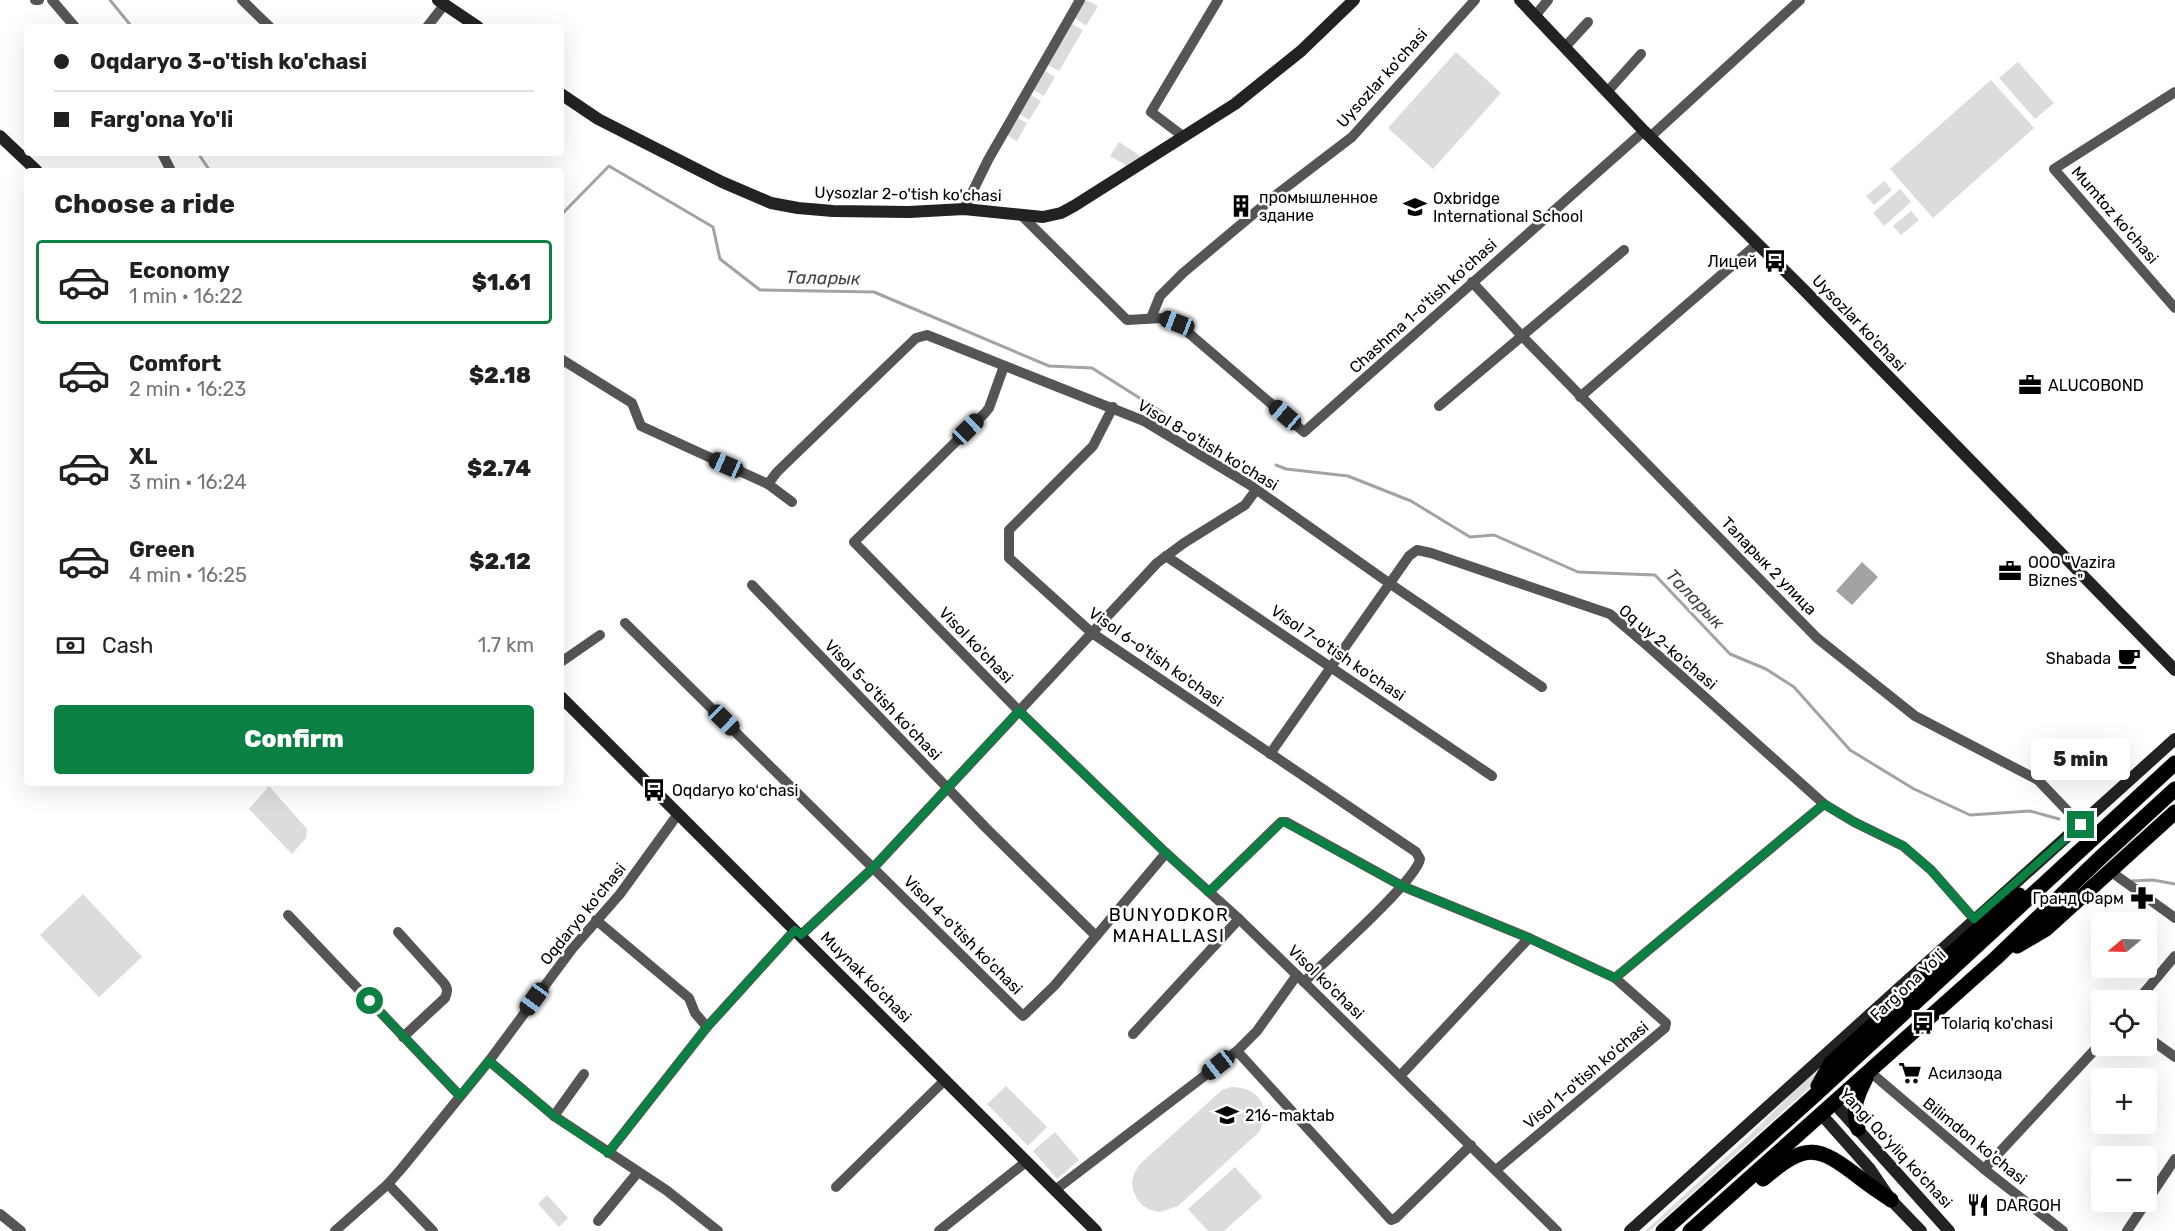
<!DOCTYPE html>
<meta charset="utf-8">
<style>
body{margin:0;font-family:Rubik,sans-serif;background:#f6f6f6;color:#202124;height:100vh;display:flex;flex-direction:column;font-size:22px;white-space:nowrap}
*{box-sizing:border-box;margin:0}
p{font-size:20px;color:#757577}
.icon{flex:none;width:33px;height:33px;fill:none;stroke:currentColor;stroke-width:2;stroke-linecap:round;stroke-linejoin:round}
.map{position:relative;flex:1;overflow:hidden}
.panel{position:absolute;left:24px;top:168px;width:540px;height:618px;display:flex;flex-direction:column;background:#fff;border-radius:6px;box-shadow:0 6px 24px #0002}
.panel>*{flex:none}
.hud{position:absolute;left:24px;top:24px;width:540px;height:132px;border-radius:6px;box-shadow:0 6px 24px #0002;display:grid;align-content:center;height:132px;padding:0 30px;background:#fff}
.needle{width:39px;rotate:251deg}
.buttons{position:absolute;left:2091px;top:912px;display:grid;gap:12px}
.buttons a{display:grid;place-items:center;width:66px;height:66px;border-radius:6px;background:#fff;box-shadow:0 6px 24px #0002;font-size:30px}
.end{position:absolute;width:27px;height:27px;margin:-14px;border:8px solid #0b8043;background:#fff;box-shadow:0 0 0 3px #fff}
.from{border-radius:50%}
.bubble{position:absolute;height:42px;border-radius:6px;background:#fff;box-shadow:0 6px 24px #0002;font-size:20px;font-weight:800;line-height:42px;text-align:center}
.car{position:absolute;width:18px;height:36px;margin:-18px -9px;border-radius:8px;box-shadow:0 0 4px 2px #0007;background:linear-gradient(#222 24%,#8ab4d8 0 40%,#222 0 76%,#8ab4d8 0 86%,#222 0)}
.hud b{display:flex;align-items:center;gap:21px;height:57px;font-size:22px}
.hud b+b{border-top:2px solid #e0e0e0}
.hud i{width:15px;height:15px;background:#202124}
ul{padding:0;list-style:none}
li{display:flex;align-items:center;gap:18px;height:84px;margin:0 12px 9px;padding:0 18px;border:3px solid transparent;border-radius:6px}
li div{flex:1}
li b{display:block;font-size:22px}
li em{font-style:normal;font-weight:800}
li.active{border-color:#0b8043}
li>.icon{width:54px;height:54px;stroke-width:1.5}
h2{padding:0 30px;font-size:27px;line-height:72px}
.pay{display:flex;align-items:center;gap:15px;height:66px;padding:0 30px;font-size:22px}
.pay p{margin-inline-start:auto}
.action{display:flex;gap:12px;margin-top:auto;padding:12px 30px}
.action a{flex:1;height:69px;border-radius:6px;background:#0b8043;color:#fff;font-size:24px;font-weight:800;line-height:69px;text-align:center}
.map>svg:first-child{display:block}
.green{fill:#dcdcdc}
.water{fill:#a3a3a3}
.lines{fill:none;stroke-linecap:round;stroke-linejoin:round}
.stream{stroke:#a3a3a3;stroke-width:3}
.primary-casing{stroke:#dbdbdb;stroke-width:16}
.street{stroke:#555;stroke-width:10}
.secondary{stroke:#222;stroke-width:12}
.primary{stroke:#000;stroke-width:15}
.route{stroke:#0b8043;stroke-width:8}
.labels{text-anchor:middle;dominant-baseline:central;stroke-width:5;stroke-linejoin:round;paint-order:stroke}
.street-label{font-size:16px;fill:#000;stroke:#fff}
.poi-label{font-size:16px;fill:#000;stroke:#fff;text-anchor:start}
.water-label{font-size:18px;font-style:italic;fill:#444;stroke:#fff}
.neighbourhood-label{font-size:18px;letter-spacing:1.5px;fill:#000;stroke:#fff}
</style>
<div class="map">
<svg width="2175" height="1231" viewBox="0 0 2175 1231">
<rect width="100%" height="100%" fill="#fff"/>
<!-- green -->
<g class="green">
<polygon points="1086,0 1098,6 1086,26 1075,18"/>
<polygon points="1072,24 1083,30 1059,71 1048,65"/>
<polygon points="1456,52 1501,93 1433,169 1388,128"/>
<polygon points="2018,62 2054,103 2035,119 1999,78"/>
<polygon points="1044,70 1055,77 1044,96 1032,89"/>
<polygon points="1991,80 2034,128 1933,218 1890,169"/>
<polygon points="1029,94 1041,101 1029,120 1018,113"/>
<polygon points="1016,117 1027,123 1017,141 1006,135"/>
<polygon points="1119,142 1142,157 1127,166 1110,156"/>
<polygon points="1884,181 1892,190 1874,205 1866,196"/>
<polygon points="1900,189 1911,202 1884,226 1873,213"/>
<polygon points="1911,211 1919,220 1901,235 1893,226"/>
<polygon points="269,786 307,829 306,838 292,854 249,809"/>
<polygon points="83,894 142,957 99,997 40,935"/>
<polygon points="1819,1066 1813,1084 1808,1089 1650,1231 1645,1231 1751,1134"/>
<polygon points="1006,1086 1047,1127 1028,1146 987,1104"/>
<path d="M1231,1087C1259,1087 1272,1107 1259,1132L1178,1206L1160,1212L1151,1210L1143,1206L1137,1199L1133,1190L1132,1181L1135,1172L1140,1164L1222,1090Z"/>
<polygon points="1055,1132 1079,1160 1057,1179 1033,1151"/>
<polygon points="1235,1167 1262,1197 1224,1231 1208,1231 1188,1209"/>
<polygon points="547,1195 568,1218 559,1227 538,1204"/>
</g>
<!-- water -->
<polygon class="water" points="1862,562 1878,577 1852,605 1836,591"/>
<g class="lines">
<!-- stream -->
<g class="stream">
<polyline points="110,0 132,27"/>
<polyline points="198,153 210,171"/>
<polyline points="561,215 609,166 713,227 720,259 760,290 874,292 1049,366 1092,368 1165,414"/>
<polyline points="1276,465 1286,469 1348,476 1411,501 1470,537 1494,535 1578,572 1655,575 1730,654 1766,669 1794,687 1850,750 1914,789 1970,815 2030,811 2059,819"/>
<polyline points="2131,881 2153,880 2175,884"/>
</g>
<!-- primary casing -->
<g class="primary-casing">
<g id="primary">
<polyline points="2017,946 2046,929 2175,812"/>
<polyline points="1818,1086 1831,1063 2005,905 2019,895"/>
<path d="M1858,1129C1852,1107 1856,1098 1866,1078"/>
<path d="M1763,1179C1807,1142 1817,1145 1860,1178C1870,1186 1881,1193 1891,1200"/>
<polyline points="1663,1231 1814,1096 2175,763"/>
<polyline points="1690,1231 1996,958 2100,858 2175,789"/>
</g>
</g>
<!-- street -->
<g class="street">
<polyline points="35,0 39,0"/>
<polyline points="52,0 75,27"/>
<polyline points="242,0 270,27"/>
<polyline points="1535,16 1548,0"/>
<polyline points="427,27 444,5"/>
<polyline points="1565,47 1588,22"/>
<polyline points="1607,92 1641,54"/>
<polyline points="2175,92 2054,169 2175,308"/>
<polyline points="1184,137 1151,112 1218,0"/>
<polyline points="1650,137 1800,0"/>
<polyline points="162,153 171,171"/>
<polyline points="964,209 988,160 1080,0"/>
<polyline points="1021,215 1127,320 1163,318 1177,323 1304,432 1644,131"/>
<polyline points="1472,282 1523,337 1817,638 1915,716 2038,780 2081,825"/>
<polyline points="1151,318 1160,296 1183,273 1276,195 1352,137 1475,0"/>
<polyline points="561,359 632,403 641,426 768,484 792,502"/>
<polyline points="1004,366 989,408 985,413 854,542 1019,711 1166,853 1239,919 1304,982 1557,1231"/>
<polyline points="1580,397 1757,244"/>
<polyline points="1439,406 1624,250"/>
<path d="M1113,407L1093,446L1009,530V558L1092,633L1416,852L1420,859C1416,881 1325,961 1304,982"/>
<polyline points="768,484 777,472 916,338 927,335 1144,421 1250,485 1389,583 1542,687"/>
<polyline points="1166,556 1492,776"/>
<polyline points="752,585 986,828 1096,936"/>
<polyline points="625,623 1023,1016 1055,985 1166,853"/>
<polyline points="561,662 600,635"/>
<polyline points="1270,754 1409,556 1417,550 1431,553 1610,614 1650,648 1824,804 1854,822 1903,846 1931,870 1974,919"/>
<polyline points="2110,871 2175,918"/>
<polyline points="1209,892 1281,822 1286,822 1402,886 1529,938 1615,978 1666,1023 1665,1028 1496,1170"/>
<polyline points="288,915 460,1096"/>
<polyline points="596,920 689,998 695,1013 707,1027"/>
<path d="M398,932L443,982C448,988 448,991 445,998L403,1037"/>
<polyline points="801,935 874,867 1157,563 1184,543 1245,505 1256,490"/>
<polyline points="1615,978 1824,804"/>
<polyline points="2138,1000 2175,956"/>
<polyline points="1133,1034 1239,919"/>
<polyline points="2146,1036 2175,1057"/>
<polyline points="1237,1051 1391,1220 1396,1218 1471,1145"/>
<polyline points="489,1061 554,1116 666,1190 718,1231"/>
<polyline points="1869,1071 1984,1169 2063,1231"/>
<polyline points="1401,1075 1529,938"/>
<polyline points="554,1116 584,1074"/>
<polyline points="608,1153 707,1027 795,930"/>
<polyline points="1984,1169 2102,1042"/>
<polyline points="388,1184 433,1231"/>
<polyline points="836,1187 945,1080"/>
<polyline points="1055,1190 1237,1051 1257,1031 1297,975"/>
<polyline points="0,1214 21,1231"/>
<polyline points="598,1221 638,1172"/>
<polyline points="335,1231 388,1184 402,1168 489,1061 572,949 620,894 678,814"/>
<polyline points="939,1231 1027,1161"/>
<polyline points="2127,1231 2175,1159"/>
</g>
<!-- secondary -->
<g class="secondary">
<polyline points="438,0 478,27"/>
<polyline points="1520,0 1644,131 1804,290 2175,670"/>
<polyline points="561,94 598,119 722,182 771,203 798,208 833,211 909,212 964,209 1043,217 1061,213 1074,206 1235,104 1301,51 1354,0"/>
<polyline points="0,136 37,171"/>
<polyline points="561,697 1096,1231"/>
<polyline points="1834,1103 1949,1231"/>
<polyline points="1821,1114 1870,1169 1891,1200 1921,1231"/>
<polyline points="1630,1231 2175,739"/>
</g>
<!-- primary -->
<use href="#primary" class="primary"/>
</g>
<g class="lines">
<!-- route -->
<polyline class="route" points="370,1001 460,1096 489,1061 554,1116 608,1153 707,1027 795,930 801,935 874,867 1019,711 1166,853 1209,892 1283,821 1402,886 1529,938 1615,978 1824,804 1854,822 1904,846 1931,870 1974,919 2081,825"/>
</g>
<!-- icons -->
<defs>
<g id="building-bare" transform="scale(1.8)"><path d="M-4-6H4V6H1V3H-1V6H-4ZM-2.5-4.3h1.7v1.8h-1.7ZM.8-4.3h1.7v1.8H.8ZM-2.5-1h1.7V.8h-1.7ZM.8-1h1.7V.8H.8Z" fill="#000" stroke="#fff" stroke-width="2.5" paint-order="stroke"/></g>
<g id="school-bare" transform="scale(1.8)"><path d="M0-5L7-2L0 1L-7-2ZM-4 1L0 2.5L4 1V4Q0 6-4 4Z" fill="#000" stroke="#fff" stroke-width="2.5" paint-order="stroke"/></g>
<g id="bus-bare" transform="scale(1.8)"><path d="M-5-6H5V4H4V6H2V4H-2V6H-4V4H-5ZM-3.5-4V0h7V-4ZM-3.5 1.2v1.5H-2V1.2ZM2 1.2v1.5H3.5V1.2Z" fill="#000" stroke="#fff" stroke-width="2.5" paint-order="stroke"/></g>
<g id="office-bare" transform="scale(1.8)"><path d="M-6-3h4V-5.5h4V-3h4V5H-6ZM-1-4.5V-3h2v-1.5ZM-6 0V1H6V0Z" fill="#000" stroke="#fff" stroke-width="2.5" paint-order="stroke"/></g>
<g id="cafe-bare" transform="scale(1.8)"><path d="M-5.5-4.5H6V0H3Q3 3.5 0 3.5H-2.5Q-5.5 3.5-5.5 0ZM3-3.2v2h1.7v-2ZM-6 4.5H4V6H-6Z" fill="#000" stroke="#fff" stroke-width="2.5" paint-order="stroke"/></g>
<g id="pharmacy-bare" transform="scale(1.8)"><path d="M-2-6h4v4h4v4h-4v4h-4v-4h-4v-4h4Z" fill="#000" stroke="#fff" stroke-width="2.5" paint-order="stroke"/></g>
<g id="supermarket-bare" transform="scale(1.8)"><path d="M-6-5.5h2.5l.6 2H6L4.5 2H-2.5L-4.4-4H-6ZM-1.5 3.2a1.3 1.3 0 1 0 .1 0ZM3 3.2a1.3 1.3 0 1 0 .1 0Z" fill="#000" stroke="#fff" stroke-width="2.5" paint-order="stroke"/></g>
<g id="restaurant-bare" transform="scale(1.8)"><path d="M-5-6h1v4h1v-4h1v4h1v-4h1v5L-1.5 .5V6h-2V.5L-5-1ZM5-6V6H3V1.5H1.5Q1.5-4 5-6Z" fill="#000" stroke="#fff" stroke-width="2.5" paint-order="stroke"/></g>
</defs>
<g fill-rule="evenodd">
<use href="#building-bare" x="1241" y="206"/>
<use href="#school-bare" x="1415" y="207"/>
<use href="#bus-bare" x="1775" y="261"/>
<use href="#office-bare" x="2030" y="385"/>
<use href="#office-bare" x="2010" y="571"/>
<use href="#cafe-bare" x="2129" y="658"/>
<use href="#bus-bare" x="654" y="790"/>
<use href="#pharmacy-bare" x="2142" y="898"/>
<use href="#bus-bare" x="1923" y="1023"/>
<use href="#supermarket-bare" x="1910" y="1073"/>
<use href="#school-bare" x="1227" y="1115"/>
<use href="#restaurant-bare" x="1978" y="1205"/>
</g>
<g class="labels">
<!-- street labels -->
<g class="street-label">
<text transform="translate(1382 78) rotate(-48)">Uysozlar ko'chasi</text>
<text transform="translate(908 194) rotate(1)">Uysozlar 2-o'tish ko'chasi</text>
<text transform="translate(2115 215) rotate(49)">Mumtoz ko'chasi</text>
<text transform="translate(1423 306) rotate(-42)">Chashma 1-o'tish ko'chasi</text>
<text transform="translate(1859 323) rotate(46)">Uysozlar ko'chasi</text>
<text transform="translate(1208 445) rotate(31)">Visol 8-o'tish ko'chasi</text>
<text transform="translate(1769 566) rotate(46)">Таларык 2 улица</text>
<text transform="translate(976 645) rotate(46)">Visol ko'chasi</text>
<text transform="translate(1668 647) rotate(40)">Oq uy 2-ko'chasi</text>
<text transform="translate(1338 653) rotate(34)">Visol 7-o'tish ko'chasi</text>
<text transform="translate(1156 657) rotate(35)">Visol 6-o'tish ko'chasi</text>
<text transform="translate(883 700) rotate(46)">Visol 5-o'tish ko'chasi</text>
<text transform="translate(583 914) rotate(-51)">Oqdaryo ko'chasi</text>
<text transform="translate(963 935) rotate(45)">Visol 4-o'tish ko'chasi</text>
<text transform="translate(866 977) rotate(45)">Muynak ko'chasi</text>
<text transform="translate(1326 982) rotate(44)">Visol ko'chasi</text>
<text transform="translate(1908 985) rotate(-43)">Farg'ona Yo'li</text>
<text transform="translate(1586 1075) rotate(-40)">Visol 1-o'tish ko'chasi</text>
<text transform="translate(1975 1141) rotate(39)">Bilimdon ko'chasi</text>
<text transform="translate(1896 1148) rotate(47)">Yangi Qo'yliq ko'chasi</text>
</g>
<!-- poi labels -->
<g class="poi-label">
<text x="1259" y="197">промышленное<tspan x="1259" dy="18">здание</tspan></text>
<text x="1433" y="198">Oxbridge<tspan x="1433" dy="18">International School</tspan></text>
<text x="1757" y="261" text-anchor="end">Лицей</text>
<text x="2048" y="385">ALUCOBOND</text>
<text x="2028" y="562">OOO "Vazira<tspan x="2028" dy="18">Biznes"</tspan></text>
<text x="2111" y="658" text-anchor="end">Shabada</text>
<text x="672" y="790">Oqdaryo koʻchasi</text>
<text x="2124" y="898" text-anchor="end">Гранд Фарм</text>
<text x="1941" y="1023">Tolariq ko'chasi</text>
<text x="1928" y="1073">Асилзода</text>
<text x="1245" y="1115">216-maktab</text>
<text x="1996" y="1205">DARGOH</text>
</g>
<!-- water labels -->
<g class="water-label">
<text transform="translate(823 278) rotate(1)">Таларык</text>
<text transform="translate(1695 599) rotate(46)">Таларык</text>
</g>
<!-- neighbourhood labels -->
<g class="neighbourhood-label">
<text x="1169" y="915">BUNYODKOR<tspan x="1169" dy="21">MAHALLASI</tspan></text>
</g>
</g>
</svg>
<div class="buttons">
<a><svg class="needle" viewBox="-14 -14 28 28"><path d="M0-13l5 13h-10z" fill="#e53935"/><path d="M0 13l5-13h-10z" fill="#757577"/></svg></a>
<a><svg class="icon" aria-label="locate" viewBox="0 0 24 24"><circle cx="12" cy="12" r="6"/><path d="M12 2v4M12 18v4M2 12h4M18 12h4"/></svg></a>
<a>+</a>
<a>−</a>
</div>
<i class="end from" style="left:370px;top:1001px"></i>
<i class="end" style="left:2081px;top:825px"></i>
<div class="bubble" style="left:2031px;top:738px;width:99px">5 min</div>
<i class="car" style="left:1177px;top:323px;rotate:291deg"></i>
<i class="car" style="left:1285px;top:415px;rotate:310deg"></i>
<i class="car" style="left:968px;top:429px;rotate:46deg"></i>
<i class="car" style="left:726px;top:465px;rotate:294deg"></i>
<i class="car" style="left:724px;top:720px;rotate:134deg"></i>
<i class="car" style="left:534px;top:999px;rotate:216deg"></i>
<i class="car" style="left:1218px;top:1065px;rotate:232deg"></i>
<div class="hud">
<b><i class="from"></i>Oqdaryo 3-o'tish ko'chasi</b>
<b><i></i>Farg'ona Yo'li</b>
</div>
<section class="panel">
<h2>Choose a ride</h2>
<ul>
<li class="active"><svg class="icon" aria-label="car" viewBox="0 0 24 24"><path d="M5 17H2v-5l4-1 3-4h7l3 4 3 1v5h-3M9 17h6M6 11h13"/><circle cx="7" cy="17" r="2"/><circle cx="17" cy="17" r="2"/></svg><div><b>Economy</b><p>1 min · 16:22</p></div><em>$1.61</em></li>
<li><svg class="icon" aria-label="car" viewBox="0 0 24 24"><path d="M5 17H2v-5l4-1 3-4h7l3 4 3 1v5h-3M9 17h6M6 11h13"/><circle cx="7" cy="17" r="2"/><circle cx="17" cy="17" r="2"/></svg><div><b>Comfort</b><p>2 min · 16:23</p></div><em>$2.18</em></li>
<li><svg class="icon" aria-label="car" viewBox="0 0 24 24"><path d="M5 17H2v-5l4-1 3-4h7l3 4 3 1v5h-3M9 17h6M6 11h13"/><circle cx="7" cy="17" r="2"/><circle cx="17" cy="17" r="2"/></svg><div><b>XL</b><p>3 min · 16:24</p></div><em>$2.74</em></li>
<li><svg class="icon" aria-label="car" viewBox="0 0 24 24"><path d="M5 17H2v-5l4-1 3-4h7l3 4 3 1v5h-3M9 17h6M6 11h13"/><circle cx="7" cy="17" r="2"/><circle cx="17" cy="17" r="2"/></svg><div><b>Green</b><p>4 min · 16:25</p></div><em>$2.12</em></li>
</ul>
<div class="pay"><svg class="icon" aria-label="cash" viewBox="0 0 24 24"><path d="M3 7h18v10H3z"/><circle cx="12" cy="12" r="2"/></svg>Cash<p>1.7 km</p></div>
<div class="action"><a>Confirm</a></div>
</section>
</div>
